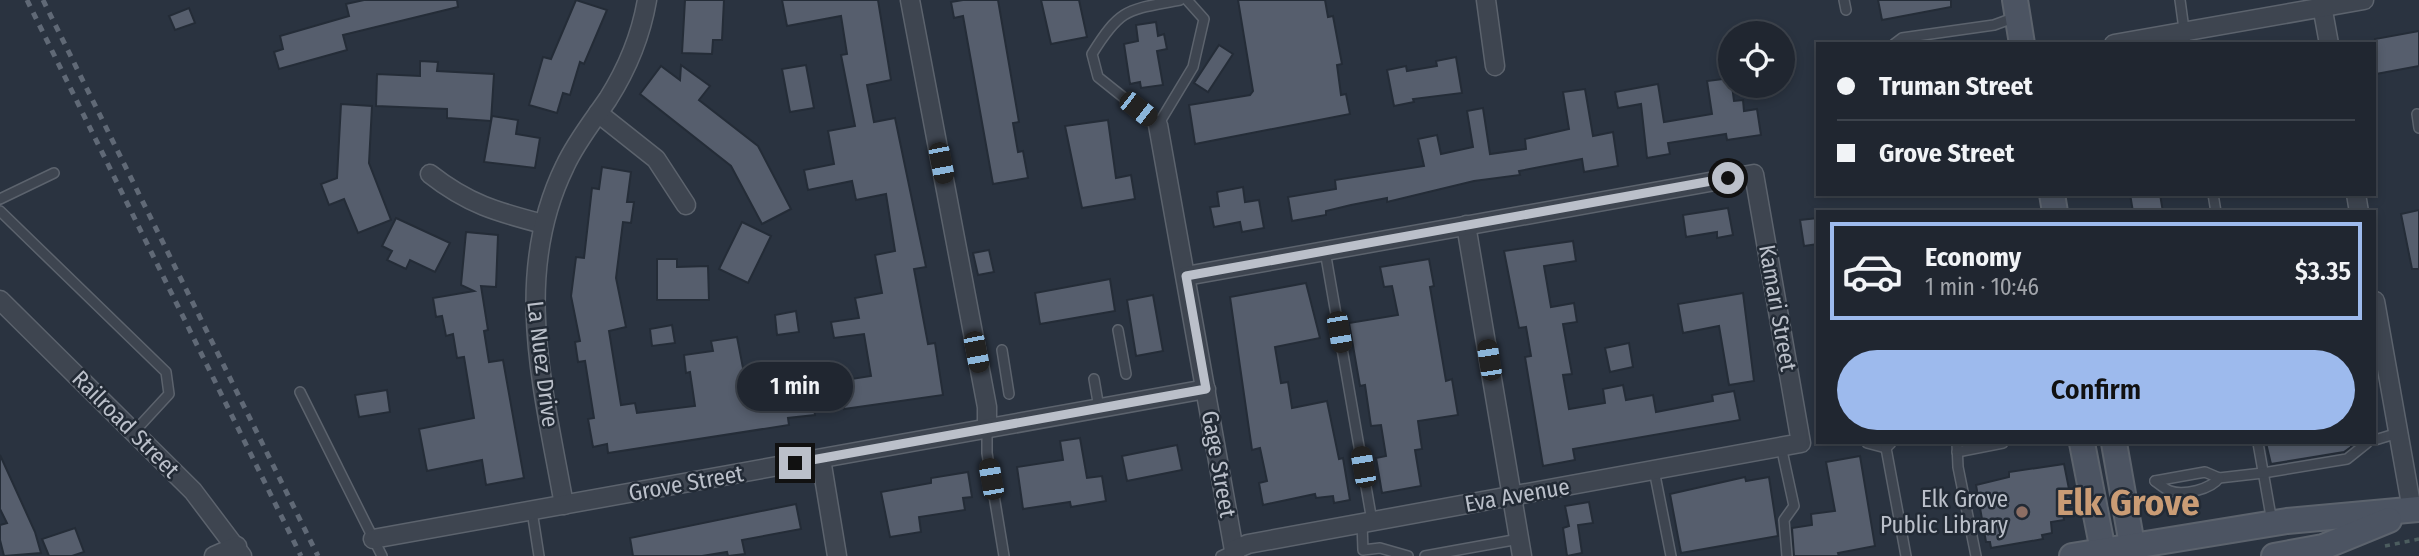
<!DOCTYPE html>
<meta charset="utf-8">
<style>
body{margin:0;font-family:"Fira Sans Condensed",sans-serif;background:#2d323c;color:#f1f3f6;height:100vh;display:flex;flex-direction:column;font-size:26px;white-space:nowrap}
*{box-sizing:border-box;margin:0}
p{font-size:23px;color:#a2a5ab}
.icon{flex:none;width:38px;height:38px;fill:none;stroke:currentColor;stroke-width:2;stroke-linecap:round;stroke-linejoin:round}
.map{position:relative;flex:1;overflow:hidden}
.panel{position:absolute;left:1816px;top:210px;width:560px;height:234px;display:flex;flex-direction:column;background:#202630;border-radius:0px;box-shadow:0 4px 10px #0003,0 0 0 2px #3d434c}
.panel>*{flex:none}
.banner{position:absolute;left:1816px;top:42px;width:560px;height:154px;border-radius:0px;box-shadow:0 4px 10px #0003,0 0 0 2px #3d434c;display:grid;align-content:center;height:154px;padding:0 21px;background:#202630}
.fabs{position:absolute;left:1718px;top:21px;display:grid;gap:14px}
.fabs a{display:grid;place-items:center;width:77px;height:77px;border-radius:50%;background:#202630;box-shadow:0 4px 10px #0003,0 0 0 2px #3d434c;font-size:35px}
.end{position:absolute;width:32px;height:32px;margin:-16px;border:9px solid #bbc0ca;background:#111;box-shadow:0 0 0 4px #111}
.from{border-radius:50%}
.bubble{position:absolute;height:49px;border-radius:24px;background:#202630;box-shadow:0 4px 10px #0003,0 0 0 2px #3d434c;font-size:23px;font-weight:600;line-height:49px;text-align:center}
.car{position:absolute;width:21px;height:42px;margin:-21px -10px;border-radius:9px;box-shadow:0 0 5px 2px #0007;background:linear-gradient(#222 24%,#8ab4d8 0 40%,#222 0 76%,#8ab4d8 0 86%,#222 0)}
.banner b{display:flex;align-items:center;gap:24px;height:66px;font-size:26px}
.banner b+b{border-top:2px solid #3d434c}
.banner i{width:18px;height:18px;background:#f1f3f6}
ul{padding:12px 0 0;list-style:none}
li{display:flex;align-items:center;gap:21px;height:98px;margin:0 14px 10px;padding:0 7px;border:4px solid #3d434c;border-radius:0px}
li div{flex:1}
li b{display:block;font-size:26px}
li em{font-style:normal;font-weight:600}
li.active{border-color:#9dbaed}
li>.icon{width:63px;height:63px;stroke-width:1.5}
.button{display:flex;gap:14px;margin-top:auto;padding:14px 21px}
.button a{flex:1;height:80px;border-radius:42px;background:#9dbaed;color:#111;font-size:28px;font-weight:600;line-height:80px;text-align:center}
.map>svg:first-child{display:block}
.building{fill:#565e6d;stroke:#242c37;stroke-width:2}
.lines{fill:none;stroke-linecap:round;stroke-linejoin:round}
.service-casing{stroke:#5c636d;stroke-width:12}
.minor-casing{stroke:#5c636d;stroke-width:21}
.secondary-casing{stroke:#5c636d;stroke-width:28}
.path{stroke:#4c5d5f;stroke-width:3.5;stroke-dasharray:5 5;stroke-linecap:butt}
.service{stroke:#3e4550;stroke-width:9}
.minor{stroke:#3e4550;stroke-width:18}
.secondary{stroke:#4c5462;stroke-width:24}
.rail{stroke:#606976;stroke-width:5;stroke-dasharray:7 7;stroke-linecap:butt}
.route{stroke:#bbc0ca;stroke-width:9}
.education-dot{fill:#8d6e63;stroke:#222a35;stroke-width:2.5}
.labels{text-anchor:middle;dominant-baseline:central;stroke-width:5;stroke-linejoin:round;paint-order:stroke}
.street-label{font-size:23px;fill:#bbc0ca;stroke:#222a35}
.poi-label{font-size:23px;fill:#bbc0ca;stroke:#222a35;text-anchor:end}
.town-label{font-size:37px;font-weight:bold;fill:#ca9c75;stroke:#222a35}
</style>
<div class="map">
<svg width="2419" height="556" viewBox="0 0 2419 556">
<rect width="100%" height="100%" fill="#2a3340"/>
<!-- building -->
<g class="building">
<polygon points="364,0 457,0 458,7 343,35 347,50 279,69 274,52 283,49 280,36 349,16 346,4"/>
<polygon points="576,0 607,10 584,64 580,62 570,95 563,93 557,113 529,105 543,57 551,59"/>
<polygon points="685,0 724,0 722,40 713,40 712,54 682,53"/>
<polygon points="782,0 878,0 891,80 867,85 874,122 895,118 926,267 914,269 928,344 935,343 943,395 844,409 843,403 814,408 815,415 788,418 789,425 608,453 607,444 593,447 588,419 594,418 585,361 578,362 575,342 580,341 571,296 576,257 584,258 592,188 599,189 602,167 631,172 627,202 634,202 631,223 623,222 616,278 626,327 609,331 621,405 635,403 637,413 695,406 690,372 686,373 684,355 713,351 711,341 737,337 750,404 795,397 794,388 871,376 864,334 834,338 831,322 859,318 855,298 882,293 875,255 895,251 886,194 856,200 852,181 808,190 804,170 834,164 828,131 855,126 841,55 847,54 841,16 787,26"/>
<polygon points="963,0 998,0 1019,122 1013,123 1018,152 1023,151 1028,178 993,184 963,16 954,18 951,2"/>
<polygon points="1041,0 1079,0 1087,37 1051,44"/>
<polygon points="1238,0 1325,0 1328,17 1333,16 1342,64 1337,65 1341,95 1346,94 1350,114 1195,144 1189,105 1250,95 1253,91"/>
<polygon points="1878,0 1951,0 1951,7 1882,20"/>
<polygon points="189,8 195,23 175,30 169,16"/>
<polygon points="1156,22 1158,36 1164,34 1167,49 1157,51 1163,85 1141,88 1140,82 1130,84 1124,44 1138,41 1136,25"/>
<polygon points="2419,31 2419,66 2376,74 2375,39"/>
<polygon points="1219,45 1233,54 1208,92 1194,83"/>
<polygon points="1456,57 1462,93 1413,99 1414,102 1394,106 1387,70 1406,66 1407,71 1437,66 1436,61"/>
<polygon points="420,61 438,62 437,71 494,74 491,121 447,118 447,109 376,106 377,74 420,76"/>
<polygon points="681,65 710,86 699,100 758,146 791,209 762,224 731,166 640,94 661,66 680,80"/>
<polygon points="806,65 814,108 790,112 782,69"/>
<polygon points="1731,78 1734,101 1743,100 1744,111 1757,109 1761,135 1727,140 1726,134 1668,143 1670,154 1647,158 1641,104 1618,108 1615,92 1658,84 1664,122 1712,114 1707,81"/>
<polygon points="1585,89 1593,136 1613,132 1618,166 1584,172 1582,159 1519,171 1520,175 1474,181 1387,202 1387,198 1351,205 1326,211 1326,215 1292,221 1288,197 1336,189 1335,180 1424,166 1418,139 1437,135 1441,154 1473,147 1467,111 1483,108 1490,154 1526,149 1525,139 1569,129 1563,92"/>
<polygon points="341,104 372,106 369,163 391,220 358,233 344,199 329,205 321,184 337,178"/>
<polygon points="492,116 518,120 516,134 540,138 535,168 484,162"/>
<polygon points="1108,120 1116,178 1131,175 1135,199 1082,208 1065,126"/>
<polygon points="1243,187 1245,202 1259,200 1264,228 1242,232 1240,222 1214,227 1210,207 1219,206 1217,192"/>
<polygon points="2130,194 2160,194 2163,212 2133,212"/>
<polygon points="1728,208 1733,235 1717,238 1717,232 1686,237 1683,215"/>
<polygon points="2419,210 2419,269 2412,269 2401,214"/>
<polygon points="396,218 450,243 435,272 410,260 406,269 387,260 392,251 382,246"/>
<polygon points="1818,218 1818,244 1804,246 1800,220"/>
<polygon points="742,222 771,236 748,283 719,269"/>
<polygon points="466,232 498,235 496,287 481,286 488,330 484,331 489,362 503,360 524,478 486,485 482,460 427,471 419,429 474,418 464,357 457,358 453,334 446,336 442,316 436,317 433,298 474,291 461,285"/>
<polygon points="1573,241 1576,261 1544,266 1551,307 1574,303 1577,322 1563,324 1572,374 1563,375 1569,409 1605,403 1603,389 1623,385 1626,400 1653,395 1656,412 1713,401 1712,395 1734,391 1740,420 1573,449 1575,460 1543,466 1525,357 1531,356 1526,327 1519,328 1504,251"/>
<polygon points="989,250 994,272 978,275 973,253"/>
<polygon points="657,259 677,259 677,267 708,266 709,300 657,300"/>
<polygon points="1429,259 1434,286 1430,287 1446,381 1452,379 1458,415 1418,421 1422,449 1415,450 1421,486 1382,493 1376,458 1386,456 1381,425 1371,426 1365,385 1360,386 1349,323 1398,315 1392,286 1384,287 1380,267"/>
<polygon points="1110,279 1115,311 1040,324 1035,293"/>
<polygon points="1306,283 1320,338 1275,347 1281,383 1288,382 1292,408 1327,401 1339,459 1343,458 1350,500 1334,503 1333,496 1316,498 1315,494 1263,505 1259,483 1267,481 1260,448 1252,450 1230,297"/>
<polygon points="1743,293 1754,381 1729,385 1719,326 1683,333 1678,304"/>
<polygon points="1153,295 1163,351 1136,356 1127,300"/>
<polygon points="796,311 799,332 777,335 775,315"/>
<polygon points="672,325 675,343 652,346 650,329"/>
<polygon points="1629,343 1633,367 1610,372 1605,348"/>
<polygon points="387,390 390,412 359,417 355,395"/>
<polygon points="1080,438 1087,478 1102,476 1106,501 1071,507 1070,502 1023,509 1017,467 1063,460 1060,441"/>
<polygon points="2266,443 2351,443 2351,447 2344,452 2271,464"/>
<polygon points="1177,445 1182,470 1127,481 1122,456"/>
<polygon points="0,455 35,532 41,553 4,556 0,540 0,525 7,523 0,509"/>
<polygon points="1860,456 1875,546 1838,553 1839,556 1794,556 1792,528 1812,525 1811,514 1835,511 1826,462"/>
<polygon points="2064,464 2072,504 2062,505 2064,520 2051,522 2052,533 2042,535 2043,539 1991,548 1990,542 1986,542 1976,485 2009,477 2009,472"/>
<polygon points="968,472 972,497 963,498 965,510 919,517 921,532 890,537 881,492 931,483 931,478"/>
<polygon points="1745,477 1746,481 1769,477 1778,536 1681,553 1670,494"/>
<polygon points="1589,502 1593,523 1578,525 1582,553 1567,556 1563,528 1569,526 1565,506"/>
<polygon points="796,504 801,529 742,540 745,554 728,556 727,552 702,556 633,556 630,538"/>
<polygon points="75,528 84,552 72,556 49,556 42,539"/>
</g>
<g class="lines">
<!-- service casing -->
<g class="service-casing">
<g id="service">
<path d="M1180,0C1128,10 1121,7 1092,54L1098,77L1158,125L1193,67L1204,19L1187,0"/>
<polyline points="1844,0 1846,10"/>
<polyline points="2180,0 2186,44"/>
<polyline points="1894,44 1902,38 1994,25 2016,17"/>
<polyline points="2417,114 2419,128"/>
<polyline points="2213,194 2216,212"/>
<polyline points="0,199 54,173"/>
<polyline points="0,211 166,372 169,394 134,432"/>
<polyline points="1325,251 1372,521"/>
<polyline points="1118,330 1126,374"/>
<polyline points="1002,350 1009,394"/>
<polyline points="1094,379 1099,408"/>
<polyline points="300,392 382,556"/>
<polyline points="987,428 987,453 1004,556"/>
<polyline points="2375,440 2398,433"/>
<polyline points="1867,443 1886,448"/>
<polyline points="1891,443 1886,448 1906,556"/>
<polyline points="1957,443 1958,467 1976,556"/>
<polyline points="2258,443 2272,522"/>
<polyline points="1781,446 1794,506 1784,520 1787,556"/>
<polyline points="1957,452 2003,443"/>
<polyline points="1654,470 1671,556"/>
<polyline points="2155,481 2205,472 2219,478 2263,473 2347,459 2367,443"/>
<path d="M2155,481C2159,484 2165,489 2170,491C2184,496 2211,489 2219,478"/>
<polyline points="532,511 539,556"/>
<polyline points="1362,523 1363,550 1380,548 1408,556"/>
<polyline points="1221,556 1234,550"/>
<polyline points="1425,556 1519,539"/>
</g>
</g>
<!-- minor casing -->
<g class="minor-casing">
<g id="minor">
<polyline points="910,0 987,407 987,428"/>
<polyline points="1486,0 1495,66"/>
<polyline points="2321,0 2329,44"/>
<polyline points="2114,44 2364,0"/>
<polyline points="598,113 656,159 686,205"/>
<polyline points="1158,125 1235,556"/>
<path d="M430,174C468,204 497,212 543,224"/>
<polyline points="2356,194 2359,212"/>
<polyline points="1466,225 1522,556"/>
<polyline points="1186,276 1754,174 1801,443 1248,544 1234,550"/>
<polyline points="0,300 193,491 242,556"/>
<polyline points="2375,301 2412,510"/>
<polyline points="821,459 837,556"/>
<path d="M564,505C544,391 511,276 565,166C576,142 593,121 608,99C627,69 641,35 647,0"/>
<polyline points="373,539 1206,389"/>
<polyline points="214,556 237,546"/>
</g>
</g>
<!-- secondary casing -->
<g class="secondary-casing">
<g id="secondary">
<polyline points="2015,0 2022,44"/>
<polyline points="2052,194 2055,212"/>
<polyline points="2082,443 2104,556"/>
<polyline points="2114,443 2134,556"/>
<polyline points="2072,556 2287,521 2419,509"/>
<polyline points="2274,556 2323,547 2389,520"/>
</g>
</g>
<!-- path -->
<polyline class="path" points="2385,546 2419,539"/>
<!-- service -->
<use href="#service" class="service"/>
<!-- minor -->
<use href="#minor" class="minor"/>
<!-- secondary -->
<use href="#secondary" class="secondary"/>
<!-- rail -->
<g class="rail">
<polyline points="27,0 301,556"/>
<polyline points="43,0 318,556"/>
</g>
</g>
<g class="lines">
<!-- route -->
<polyline class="route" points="795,463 1206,389 1186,276 1728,178"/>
</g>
<!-- markers -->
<circle class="education-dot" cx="2022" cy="512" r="7"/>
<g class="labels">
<!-- street labels -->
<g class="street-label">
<text transform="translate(1778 308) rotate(80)">Kamari Street</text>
<text transform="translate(543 364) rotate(83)">La Nuez Drive</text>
<text transform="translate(126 424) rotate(45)">Railroad Street</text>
<text transform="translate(1219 464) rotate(80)">Gage Street</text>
<text transform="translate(686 483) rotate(-10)">Grove Street</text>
<text transform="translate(1517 495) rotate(-10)">Eva Avenue</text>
</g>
<!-- poi labels -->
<g class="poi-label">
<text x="2008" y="499">Elk Grove<tspan x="2008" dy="26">Public Library</tspan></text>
</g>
<!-- town labels -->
<g class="town-label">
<text x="2128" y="502">Elk Grove</text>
</g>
</g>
</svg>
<div class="fabs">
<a><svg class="icon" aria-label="locate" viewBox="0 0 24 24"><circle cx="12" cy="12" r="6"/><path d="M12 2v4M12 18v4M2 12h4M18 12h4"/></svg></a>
</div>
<i class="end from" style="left:1728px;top:178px"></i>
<i class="end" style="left:795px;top:463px"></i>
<div class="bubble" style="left:737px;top:362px;width:116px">1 min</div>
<i class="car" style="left:1138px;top:109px;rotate:128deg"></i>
<i class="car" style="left:941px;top:163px;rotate:169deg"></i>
<i class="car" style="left:1339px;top:332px;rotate:170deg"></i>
<i class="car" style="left:976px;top:352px;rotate:169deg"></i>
<i class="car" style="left:1489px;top:360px;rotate:351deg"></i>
<i class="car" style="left:1363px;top:467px;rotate:350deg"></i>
<i class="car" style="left:991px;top:479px;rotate:350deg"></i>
<div class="banner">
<b><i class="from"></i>Truman Street</b>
<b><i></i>Grove Street</b>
</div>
<section class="panel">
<ul>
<li class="active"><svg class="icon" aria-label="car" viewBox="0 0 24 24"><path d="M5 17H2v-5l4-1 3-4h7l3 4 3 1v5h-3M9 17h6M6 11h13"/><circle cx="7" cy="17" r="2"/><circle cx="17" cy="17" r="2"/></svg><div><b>Economy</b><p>1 min · 10:46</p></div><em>$3.35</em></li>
</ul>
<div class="button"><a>Confirm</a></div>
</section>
</div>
